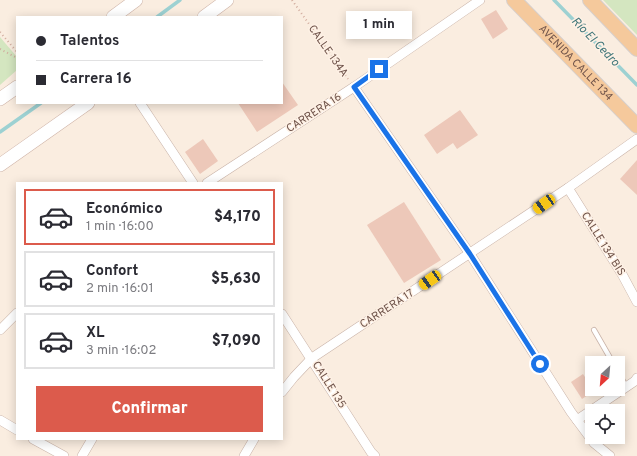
<!DOCTYPE html>
<html lang="es">
<meta charset="utf-8">
<style>
body{margin:0;font-family:Overpass,sans-serif;background:#f7f7f7;color:#2b2b33;height:100vh;display:flex;flex-direction:column;font-size:15px;white-space:nowrap}
*{box-sizing:border-box;margin:0}
p{font-size:13px;color:#7c7c81}
.icon{flex:none;width:22px;height:22px;fill:none;stroke:currentColor;stroke-width:2;stroke-linecap:round;stroke-linejoin:round}
.map{position:relative;flex:1;overflow:hidden}
.sheet{position:absolute;left:16px;top:182px;width:267px;height:258px;display:flex;flex-direction:column;background:#fff;border-radius:0px;box-shadow:0 2px 10px #0003}
.sheet>*{flex:none}
.top-card{position:absolute;left:16px;top:16px;width:267px;height:88px;border-radius:0px;box-shadow:0 2px 10px #0003;display:grid;align-content:center;height:88px;padding:0 20px;background:#fff}
.needle{width:26px;rotate:206deg}
.buttons{position:absolute;left:585px;top:356px;display:grid;gap:8px}
.buttons a{display:grid;place-items:center;width:40px;height:40px;border-radius:0px;background:#fff;box-shadow:0 2px 10px #0003;font-size:20px}
.end{position:absolute;width:18px;height:18px;margin:-9px;border:5px solid #1a73e8;background:#fff;box-shadow:0 0 0 2px #fff}
.from{border-radius:50%}
.bubble{position:absolute;height:28px;border-radius:0px;background:#fff;box-shadow:0 2px 10px #0003;font-size:13px;font-weight:800;line-height:28px;text-align:center}
.car{position:absolute;width:12px;height:24px;margin:-12px -6px;border-radius:5px;box-shadow:0 0 3px 1px #0007;background:linear-gradient(#f5c518 24%,#345 0 40%,#f5c518 0 76%,#345 0 86%,#f5c518 0)}
.top-card b{display:flex;align-items:center;gap:14px;height:38px;font-size:15px}
.top-card b+b{border-top:1px solid #e1e1e2}
.top-card i{width:10px;height:10px;background:#2b2b33}
ul{padding:7px 0 0;list-style:none}
li{display:flex;align-items:center;gap:12px;height:56px;margin:0 8px 6px;padding:0 12px;border:2px solid #e1e1e2;border-radius:0px}
li div{flex:1}
li b{display:block;font-size:15px}
li em{font-style:normal;font-weight:800}
li.current{border-color:#dc5b4c}
li>.icon{width:36px;height:36px;stroke-width:1.5}
.button{display:flex;gap:8px;margin-top:auto;padding:8px 20px}
.button a{flex:1;height:46px;border-radius:0px;background:#dc5b4c;color:#fff;font-size:16px;font-weight:800;line-height:46px;text-align:center}
.map>svg:first-child{display:block}
.green{fill:#d4e6c0}
.lines{fill:none;stroke-linecap:round;stroke-linejoin:round}
.stream{stroke:#9dd1d2;stroke-width:3.5}
.building{fill:#edc8b9}
.lane-casing{stroke:#c9b3a8;stroke-width:6}
.street-casing{stroke:#c9b3a8;stroke-width:10}
.secondary-casing{stroke:#cfb4a8;stroke-width:14}
.primary-casing{stroke:#d6cfcc;stroke-width:16}
.path{stroke:#d1ab9d;stroke-width:2;stroke-dasharray:1 3;stroke-linecap:butt}
.lane{stroke:#fff;stroke-width:4.5}
.street{stroke:#fff;stroke-width:9}
.secondary{stroke:#fff;stroke-width:13}
.primary{stroke:#f5c99c;stroke-width:14}
.route{stroke:#1a73e8;stroke-width:5}
.labels{text-anchor:middle;dominant-baseline:central;stroke-width:3;stroke-linejoin:round;paint-order:stroke}
.street-label{font-size:11px;fill:#6e5249;stroke:#fef1e5}
.water-label{font-size:12px;font-style:italic;fill:#42777a;stroke:#fef1e5}
</style>
<div class="map">
<svg width="637" height="456" viewBox="0 0 637 456">
<rect width="100%" height="100%" fill="#faede0"/>
<!-- green -->
<g class="green">
<polygon points="603,0 637,0 637,35"/>
<polygon points="0,37 17,57 17,70 0,85"/>
</g>
<g class="lines">
<!-- stream -->
<g class="stream">
<polyline points="554,0 637,85"/>
<polyline points="157,17 180,0"/>
<polyline points="0,132 41,103"/>
</g>
</g>
<!-- building -->
<g class="building">
<polygon points="496,10 508,29 493,39 481,19"/>
<polygon points="282,82 298,105 257,132 238,103 282,103"/>
<polygon points="460,110 478,135 457,149 453,143 437,154 424,135"/>
<polygon points="203,139 218,161 200,174 185,152"/>
<polygon points="637,160 637,195 620,179"/>
<polygon points="404,202 441,260 404,283 367,225"/>
<polygon points="583,374 594,391 582,399 571,382"/>
</g>
<g class="lines">
<!-- lane casing -->
<g class="lane-casing">
<g id="lane">
<polyline points="594,330 613,363"/>
<polyline points="618,371 626,387"/>
</g>
</g>
<!-- street casing -->
<g class="street-casing">
<g id="street">
<polyline points="354,87 470,254 571,412 594,443 610,456"/>
<polyline points="140,103 193,183"/>
<polyline points="207,183 354,87 480,0"/>
<polyline points="568,188 622,274 637,302"/>
<polyline points="282,314 371,452 375,456"/>
<polyline points="0,330 17,313"/>
<polyline points="282,392 294,377 312,358 568,188 637,139"/>
<polyline points="0,420 17,430"/>
<polyline points="577,420 635,381 637,378"/>
<polyline points="33,439 64,456"/>
<polyline points="82,456 92,439"/>
<polyline points="244,456 254,439"/>
</g>
</g>
<!-- secondary casing -->
<g class="secondary-casing">
<g id="secondary">
<polyline points="113,17 136,0"/>
<polyline points="204,17 227,0"/>
<polyline points="0,99 17,87"/>
<polyline points="0,165 88,103"/>
</g>
</g>
<!-- primary casing -->
<g class="primary-casing">
<g id="primary">
<path id="s1" d="M514,0L637,126"/>
<polyline points="590,0 637,49"/>
</g>
</g>
<!-- path -->
<g class="path">
<polyline points="292,0 348,79"/>
<polyline points="0,32 17,52"/>
<polyline points="0,49 17,58"/>
</g>
<!-- lane -->
<use href="#lane" class="lane"/>
<!-- street -->
<use href="#street" class="street"/>
<!-- secondary -->
<use href="#secondary" class="secondary"/>
<!-- primary -->
<use href="#primary" class="primary"/>
</g>
<g class="lines">
<!-- route -->
<polyline class="route" points="379,69 354,87 470,254 540,364"/>
</g>
<g class="labels">
<!-- street labels -->
<g class="street-label">
<text transform="translate(328 51) rotate(55)">CALLE 134A</text>
<text stroke="none"><textPath href="#s1" startOffset="88">AVENIDA CALLE 134</textPath></text>
<text transform="translate(314 113) rotate(-33)">CARRERA 16</text>
<text transform="translate(603 244) rotate(58)">CALLE 134 BIS</text>
<text transform="translate(387 309) rotate(-33)">CARRERA 17</text>
<text transform="translate(329 385) rotate(58)">CALLE 135</text>
</g>
<!-- water labels -->
<g class="water-label">
<text transform="translate(595 42) rotate(46)">Río El Cedro</text>
</g>
</g>
</svg>
<div class="buttons">
<a><svg class="needle" viewBox="-14 -14 28 28"><path d="M0-13l5 13h-10z" fill="#e53935"/><path d="M0 13l5-13h-10z" fill="#7c7c81"/></svg></a>
<a><svg class="icon" aria-label="locate" viewBox="0 0 24 24"><circle cx="12" cy="12" r="6"/><path d="M12 2v4M12 18v4M2 12h4M18 12h4"/></svg></a>
</div>
<i class="end from" style="left:540px;top:364px"></i>
<i class="end" style="left:379px;top:69px"></i>
<div class="bubble" style="left:346px;top:11px;width:66px">1 min</div>
<i class="car" style="left:544px;top:204px;rotate:236deg"></i>
<i class="car" style="left:430px;top:280px;rotate:236deg"></i>
<div class="top-card">
<b><i class="from"></i>Talentos</b>
<b><i></i>Carrera 16</b>
</div>
<section class="sheet">
<ul>
<li class="current"><svg class="icon" aria-label="car" viewBox="0 0 24 24"><path d="M5 17H2v-5l4-1 3-4h7l3 4 3 1v5h-3M9 17h6M6 11h13"/><circle cx="7" cy="17" r="2"/><circle cx="17" cy="17" r="2"/></svg><div><b>Económico</b><p>1 min · 16:00</p></div><em>$4,170</em></li>
<li><svg class="icon" aria-label="car" viewBox="0 0 24 24"><path d="M5 17H2v-5l4-1 3-4h7l3 4 3 1v5h-3M9 17h6M6 11h13"/><circle cx="7" cy="17" r="2"/><circle cx="17" cy="17" r="2"/></svg><div><b>Confort</b><p>2 min · 16:01</p></div><em>$5,630</em></li>
<li><svg class="icon" aria-label="car" viewBox="0 0 24 24"><path d="M5 17H2v-5l4-1 3-4h7l3 4 3 1v5h-3M9 17h6M6 11h13"/><circle cx="7" cy="17" r="2"/><circle cx="17" cy="17" r="2"/></svg><div><b>XL</b><p>3 min · 16:02</p></div><em>$7,090</em></li>
</ul>
<div class="button"><a>Confirmar</a></div>
</section>
</div>
